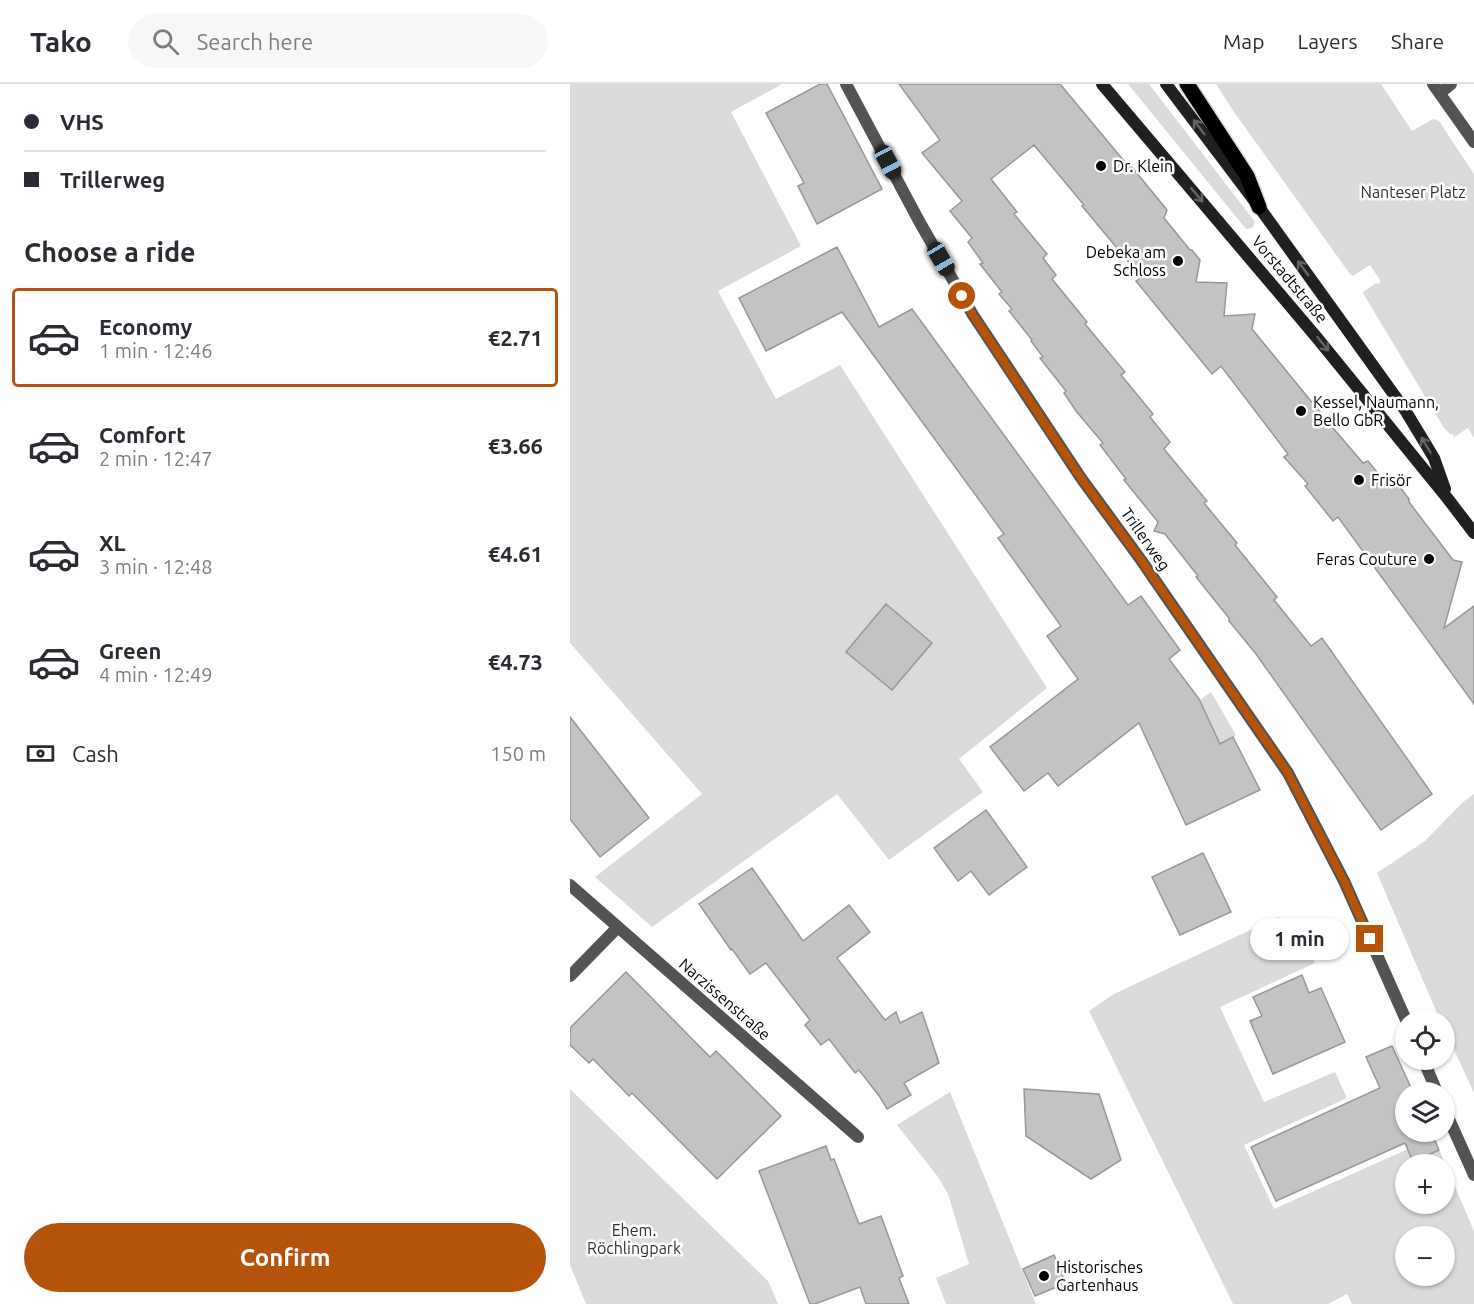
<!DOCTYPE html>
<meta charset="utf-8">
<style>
body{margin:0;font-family:Ubuntu,sans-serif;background:#f7f7f7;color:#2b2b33;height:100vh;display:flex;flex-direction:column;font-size:22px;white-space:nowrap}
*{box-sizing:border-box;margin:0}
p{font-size:20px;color:#7c7c81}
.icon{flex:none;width:33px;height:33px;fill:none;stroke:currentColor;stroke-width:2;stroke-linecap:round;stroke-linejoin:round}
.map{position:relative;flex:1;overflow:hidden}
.panel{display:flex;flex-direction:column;background:#fff;width:570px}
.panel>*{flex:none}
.banner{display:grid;align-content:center;height:132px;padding:0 24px;background:#fff}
.controls{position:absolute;left:825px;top:926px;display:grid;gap:12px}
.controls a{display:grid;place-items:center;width:60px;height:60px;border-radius:50%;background:#fff;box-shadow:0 2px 4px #0004;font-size:30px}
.end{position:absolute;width:27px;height:27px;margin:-14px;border:8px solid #b45309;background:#fff;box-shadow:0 0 0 3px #fff}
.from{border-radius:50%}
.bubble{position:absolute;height:42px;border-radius:21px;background:#fff;box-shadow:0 2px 4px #0004;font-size:20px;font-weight:700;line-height:42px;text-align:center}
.car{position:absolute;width:18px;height:36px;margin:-18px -9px;border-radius:8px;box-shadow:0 0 4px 2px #0007;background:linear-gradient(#222 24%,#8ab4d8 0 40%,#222 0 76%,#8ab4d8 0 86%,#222 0)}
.banner b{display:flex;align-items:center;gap:21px;height:57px;font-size:22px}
.banner b+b{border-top:2px solid #e1e1e2}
.banner i{width:15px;height:15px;background:#2b2b33}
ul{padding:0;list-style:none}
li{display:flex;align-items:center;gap:18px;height:99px;margin:0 12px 9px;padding:0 12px;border:3px solid transparent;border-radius:6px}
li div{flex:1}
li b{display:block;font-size:22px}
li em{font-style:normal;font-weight:700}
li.selected{border-color:#b45309}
li>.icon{width:54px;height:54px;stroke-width:1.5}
h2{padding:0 24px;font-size:27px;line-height:72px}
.pay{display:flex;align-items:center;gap:15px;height:66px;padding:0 24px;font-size:22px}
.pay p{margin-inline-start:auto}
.action{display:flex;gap:12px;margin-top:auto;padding:12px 24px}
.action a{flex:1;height:69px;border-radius:36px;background:#b45309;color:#fff;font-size:24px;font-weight:700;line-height:69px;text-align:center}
header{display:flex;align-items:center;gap:36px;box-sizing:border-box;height:84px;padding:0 30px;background:#fff;border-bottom:2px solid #e1e1e2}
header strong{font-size:28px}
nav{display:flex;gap:33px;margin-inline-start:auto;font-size:21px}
.search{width:420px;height:54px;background:#f7f7f7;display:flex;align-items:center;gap:15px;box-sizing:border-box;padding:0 21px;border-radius:33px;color:#7c7c81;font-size:22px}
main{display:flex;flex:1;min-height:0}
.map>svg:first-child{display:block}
.green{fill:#dadada;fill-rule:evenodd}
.building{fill:#c3c3c3;stroke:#979797;stroke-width:1.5}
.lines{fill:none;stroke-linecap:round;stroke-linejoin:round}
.primary-casing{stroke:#dbdbdb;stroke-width:18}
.street{stroke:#535353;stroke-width:12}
.secondary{stroke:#202020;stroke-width:12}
.primary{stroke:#000;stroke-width:15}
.oneway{stroke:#636363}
.route{stroke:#b45309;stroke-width:8}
.poi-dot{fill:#000;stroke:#fff;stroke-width:2}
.labels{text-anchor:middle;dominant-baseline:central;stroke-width:5;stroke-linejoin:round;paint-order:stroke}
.poi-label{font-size:16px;fill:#000;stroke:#fff;text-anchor:start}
.park-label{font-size:16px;fill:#313131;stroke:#fff}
.street-label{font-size:16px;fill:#000;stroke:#fff}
</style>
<header>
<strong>Tako</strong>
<div class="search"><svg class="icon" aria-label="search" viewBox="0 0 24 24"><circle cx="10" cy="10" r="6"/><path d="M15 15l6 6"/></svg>Search here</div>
<nav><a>Map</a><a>Layers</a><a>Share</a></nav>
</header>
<main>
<section class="panel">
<div class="banner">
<b><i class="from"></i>VHS</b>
<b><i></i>Trillerweg</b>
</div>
<h2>Choose a ride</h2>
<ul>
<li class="selected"><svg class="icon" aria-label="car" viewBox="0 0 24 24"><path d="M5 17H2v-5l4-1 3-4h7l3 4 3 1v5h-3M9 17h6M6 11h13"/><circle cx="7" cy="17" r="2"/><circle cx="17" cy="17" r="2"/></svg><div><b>Economy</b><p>1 min · 12:46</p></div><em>€2.71</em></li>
<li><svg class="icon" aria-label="car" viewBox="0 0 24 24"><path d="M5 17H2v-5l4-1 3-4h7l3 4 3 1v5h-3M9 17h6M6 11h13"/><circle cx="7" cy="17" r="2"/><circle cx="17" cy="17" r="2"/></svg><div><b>Comfort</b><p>2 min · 12:47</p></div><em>€3.66</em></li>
<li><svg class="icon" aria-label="car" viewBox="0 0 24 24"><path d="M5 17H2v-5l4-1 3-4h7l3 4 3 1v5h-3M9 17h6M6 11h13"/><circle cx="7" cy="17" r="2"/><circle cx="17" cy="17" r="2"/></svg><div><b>XL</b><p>3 min · 12:48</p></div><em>€4.61</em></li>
<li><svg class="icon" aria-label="car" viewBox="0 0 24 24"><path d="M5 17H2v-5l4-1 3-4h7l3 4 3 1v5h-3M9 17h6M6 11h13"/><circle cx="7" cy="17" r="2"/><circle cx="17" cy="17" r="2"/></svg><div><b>Green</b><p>4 min · 12:49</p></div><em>€4.73</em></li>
</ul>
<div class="pay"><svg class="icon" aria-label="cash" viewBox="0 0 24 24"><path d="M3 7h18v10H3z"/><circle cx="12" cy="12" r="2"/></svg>Cash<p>150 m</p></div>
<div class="action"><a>Confirm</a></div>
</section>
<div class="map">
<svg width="904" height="1220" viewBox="0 0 904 1220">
<rect width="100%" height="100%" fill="#fff"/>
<!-- green -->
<g class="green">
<polygon points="0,0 212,0 161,28 231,162 148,207 206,315 270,281 477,604 389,675 413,708 319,776 267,710 82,843 25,793 132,710 0,559"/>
<polygon points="558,0 579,0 685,138 682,144 676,145"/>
<polygon points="646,0 811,0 842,47 863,35 869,37 904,90 904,354 898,344 883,354 884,351 880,350 874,344 794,211 793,208 806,199 810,200 810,196 800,181 783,192 780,190 664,28"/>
<polygon points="641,608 666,651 650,660 640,637 617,625"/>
<polygon points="904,710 904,1009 875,946 874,936 870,936 807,789 855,757 893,718"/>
<path d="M708,833L720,838L745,879L650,923L694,1018L765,988L777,1014L674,1061L704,1125L838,1065L796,973L822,961L843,1008H836V1047H861L904,1147V1220H782L777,1210L758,1220H663L519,927L544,910ZM836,1080H874V1119H836ZM836,1152H874V1191H836Z"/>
<polygon points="0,1005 198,1197 208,1220 16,1220 0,1181"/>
<polygon points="380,1008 466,1220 376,1220 366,1194 399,1180 378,1110 368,1093 327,1041"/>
</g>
<!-- building -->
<g class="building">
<polygon points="250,0 257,0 312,105 247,140 228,102 234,99 196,29"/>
<polygon points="329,0 490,0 559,83 561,82 597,126 594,134 620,166 622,166 630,176 626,198 657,199 654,232 685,230 682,245 763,344 793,379 798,377 819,403 830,403 839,415 839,418 883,476 892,478 874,544 904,522 904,620 768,433 763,437 735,402 738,400 714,373 718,370 651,282 642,290 566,197 571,193 512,122 514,121 464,61 421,95 447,128 444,130 477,170 473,174 486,191 482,195 517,238 515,240 555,288 551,291 583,330 580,333 600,358 594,365 637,417 634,419 667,459 665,461 707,513 704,516 741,562 752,554 862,710 811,746 686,570 659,537 659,534 626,493 628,492 595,450 584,447 588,438 554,396 556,395 530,361 533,359 506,327 494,309 496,307 470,274 473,273 461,257 462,256 439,227 442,225 429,210 432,208 410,180 413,179 398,158 402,154 380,127 392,117 352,69 370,56"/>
<polygon points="267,163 309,243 342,225 558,521 571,512 610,566 599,575 629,615 650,660 663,653 690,706 616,741 569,639 488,702 478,689 454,707 420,663 508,595 477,552 491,542 428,454 434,450 272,228 196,267 169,214"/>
<polygon points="316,520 362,559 322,606 276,568"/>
<polygon points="0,633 79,734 30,773 0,735"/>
<polygon points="416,726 457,783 419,811 401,787 388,797 364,764"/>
<polygon points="633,769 661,828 610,851 582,793"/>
<polygon points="182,784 233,857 279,821 300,848 267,874 315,936 326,928 330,939 352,928 369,979 334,999 341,1011 317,1025 310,1013 289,986 285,989 259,955 251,961 235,941 240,936 196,879 180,890 162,865 161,866 129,820"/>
<polygon points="56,888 140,973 146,967 211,1032 147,1095 62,1009 59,1012 23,975 19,979 0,961 0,944"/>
<polygon points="732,891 739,909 751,904 775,958 703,990 680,937 692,932 683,913"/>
<polygon points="822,962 843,1008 836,1008 836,1047 861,1047 869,1066 843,1078 835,1059 706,1117 681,1063 810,1004 796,973"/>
<polygon points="454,1005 529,1010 551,1076 521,1095 456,1052"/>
<polygon points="256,1062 261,1076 264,1075 289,1140 311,1132 333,1192 329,1194 339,1220 296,1220 290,1203 245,1220 240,1220 189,1087"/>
<polygon points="484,1171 496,1199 465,1212 453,1185"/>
</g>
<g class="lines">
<!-- primary casing -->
<g class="primary-casing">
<polyline id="primary" points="617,0 677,92 689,123"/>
</g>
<!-- street -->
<g class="street">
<polyline points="276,0 349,137 403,231 511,394 571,476 718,689 774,797 836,936"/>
<polyline points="863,0 904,58"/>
<polyline points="870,9 881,0"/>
<polyline points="0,801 288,1053"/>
<polyline points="0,892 48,843"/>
<polyline points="853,975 867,1008"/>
<polyline points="874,1024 904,1091"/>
</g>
<!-- secondary -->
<g class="secondary">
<polyline points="532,0 748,255 878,415 904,449"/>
<polyline points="596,0 689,123 835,326 864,374 875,405"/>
</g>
<!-- primary -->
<use href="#primary" class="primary"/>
</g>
<!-- one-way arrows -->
<defs><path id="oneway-shaft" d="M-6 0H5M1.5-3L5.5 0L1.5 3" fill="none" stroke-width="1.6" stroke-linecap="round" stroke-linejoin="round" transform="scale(1.5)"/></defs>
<g class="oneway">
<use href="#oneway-shaft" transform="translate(629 43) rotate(-127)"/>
<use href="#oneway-shaft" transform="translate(627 111) rotate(50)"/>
<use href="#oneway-shaft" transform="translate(733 184) rotate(-126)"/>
<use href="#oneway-shaft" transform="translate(753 260) rotate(51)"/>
<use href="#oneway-shaft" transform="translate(856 361) rotate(-121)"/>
</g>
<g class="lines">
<!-- route -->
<polyline class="route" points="392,212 403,231 511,394 571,476 718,689 774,797 800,855"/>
</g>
<!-- markers -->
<g class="poi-dot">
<circle cx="531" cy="82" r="6"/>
<circle cx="608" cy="177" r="6"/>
<circle cx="731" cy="327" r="6"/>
<circle cx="789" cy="396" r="6"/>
<circle cx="859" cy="475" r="6"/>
<circle cx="474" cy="1192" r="6"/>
</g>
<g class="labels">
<!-- poi labels -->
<g class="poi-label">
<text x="543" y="82">Dr. Klein</text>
<text x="596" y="168" text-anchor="end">Debeka am<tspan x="596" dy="18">Schloss</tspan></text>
<text x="743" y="318">Kessel, Naumann,<tspan x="743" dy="18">Bello GbR</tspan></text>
<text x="801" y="396">Frisör</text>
<text x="847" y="475" text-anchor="end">Feras Couture</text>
<text x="486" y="1183">Historisches<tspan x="486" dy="18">Gartenhaus</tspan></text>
</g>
<!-- park labels -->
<g class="park-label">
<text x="843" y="108">Nanteser Platz</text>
<text x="64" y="1146">Ehem.<tspan x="64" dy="18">Röchlingpark</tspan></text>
</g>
<!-- street labels -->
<g class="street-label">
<text transform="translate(720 195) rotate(50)">Vorstadtstraße</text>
<text transform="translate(576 455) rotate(55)">Trillerweg</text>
<text transform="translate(155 915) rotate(41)">Narzissenstraße</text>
</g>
</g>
</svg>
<div class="controls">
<a><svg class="icon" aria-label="locate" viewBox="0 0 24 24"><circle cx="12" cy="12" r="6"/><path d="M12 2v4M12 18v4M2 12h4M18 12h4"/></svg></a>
<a><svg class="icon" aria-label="layers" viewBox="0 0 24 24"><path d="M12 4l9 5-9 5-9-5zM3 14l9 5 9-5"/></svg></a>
<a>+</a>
<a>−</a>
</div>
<i class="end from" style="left:392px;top:212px"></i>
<i class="end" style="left:800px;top:855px"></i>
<div class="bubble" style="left:680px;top:834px;width:99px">1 min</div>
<i class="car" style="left:318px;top:78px;rotate:152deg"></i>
<i class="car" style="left:371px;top:175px;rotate:150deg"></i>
</div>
</main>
